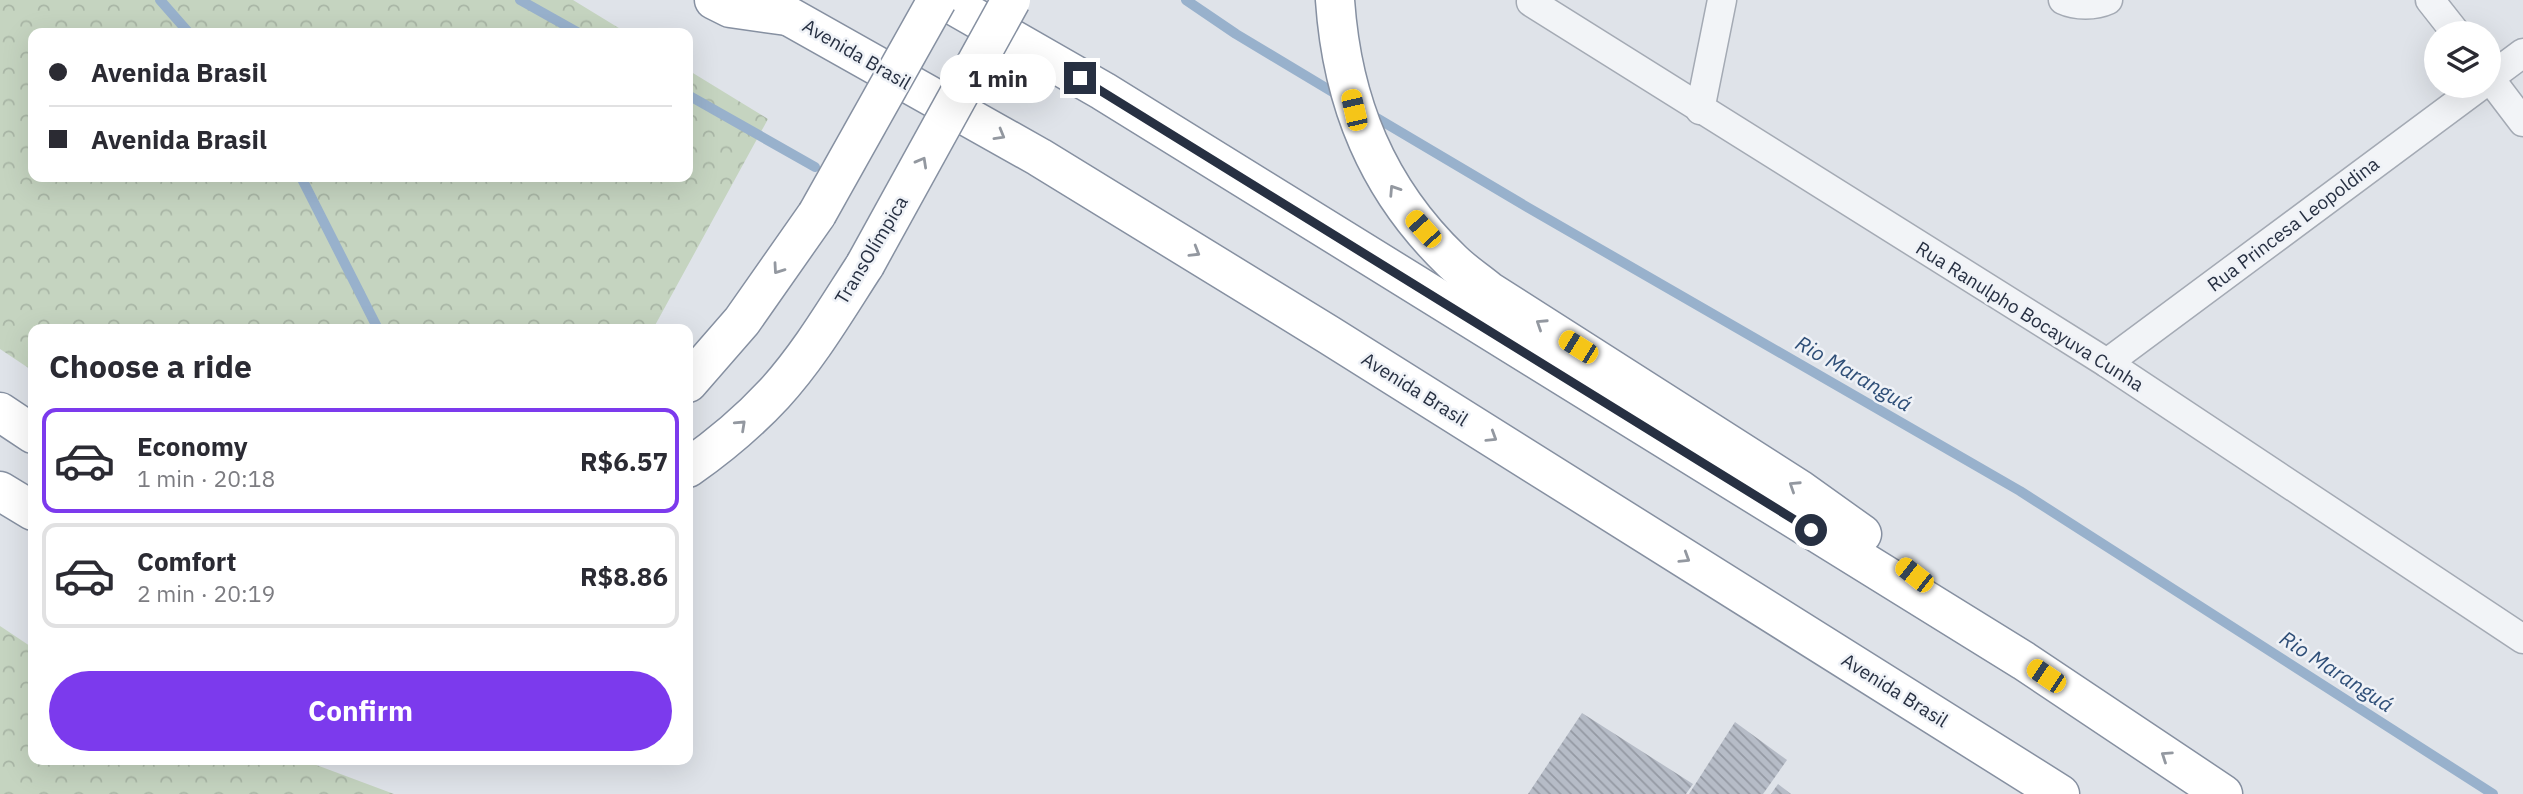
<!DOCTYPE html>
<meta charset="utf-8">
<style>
body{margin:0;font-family:"IBM Plex Sans",sans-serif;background:#f2f2f3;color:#2b2b33;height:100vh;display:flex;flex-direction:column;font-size:26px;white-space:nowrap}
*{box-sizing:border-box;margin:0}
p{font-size:23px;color:#7c7c81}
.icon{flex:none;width:38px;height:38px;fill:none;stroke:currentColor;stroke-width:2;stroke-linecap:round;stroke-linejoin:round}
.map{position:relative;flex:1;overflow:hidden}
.sheet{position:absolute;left:28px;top:324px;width:665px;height:441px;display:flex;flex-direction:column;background:#fff;border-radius:14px;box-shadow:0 7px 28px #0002}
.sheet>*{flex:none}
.hud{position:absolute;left:28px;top:28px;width:665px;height:154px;border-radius:14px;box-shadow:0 7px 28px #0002;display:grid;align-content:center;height:154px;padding:0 21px;background:#fff}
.controls{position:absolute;left:2424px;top:21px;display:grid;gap:14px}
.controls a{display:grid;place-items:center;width:77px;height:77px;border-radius:50%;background:#fff;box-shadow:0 7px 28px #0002;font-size:35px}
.end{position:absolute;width:32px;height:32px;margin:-16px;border:9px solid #273042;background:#fff;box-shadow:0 0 0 4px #fff}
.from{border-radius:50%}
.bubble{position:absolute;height:49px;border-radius:24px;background:#fff;box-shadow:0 7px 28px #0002;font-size:23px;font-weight:800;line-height:49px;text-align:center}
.car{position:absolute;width:21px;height:42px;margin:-21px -10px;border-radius:9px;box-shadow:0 0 5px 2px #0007;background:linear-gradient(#f5c518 24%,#345 0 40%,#f5c518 0 76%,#345 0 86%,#f5c518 0)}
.hud b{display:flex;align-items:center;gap:24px;height:66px;font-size:26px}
.hud b+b{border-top:2px solid #e1e1e2}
.hud i{width:18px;height:18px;background:#2b2b33}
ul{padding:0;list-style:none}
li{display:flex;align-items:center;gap:21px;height:105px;margin:0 14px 10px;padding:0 7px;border:4px solid #e1e1e2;border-radius:14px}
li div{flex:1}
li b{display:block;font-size:26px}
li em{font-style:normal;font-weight:800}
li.active{border-color:#7c3aed}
li>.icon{width:63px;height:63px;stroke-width:1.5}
h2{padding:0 21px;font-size:32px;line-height:84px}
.button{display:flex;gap:14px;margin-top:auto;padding:14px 21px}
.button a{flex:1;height:80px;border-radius:42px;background:#7c3aed;color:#fff;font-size:28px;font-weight:800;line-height:80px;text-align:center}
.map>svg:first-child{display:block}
.forest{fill:url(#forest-crowns)}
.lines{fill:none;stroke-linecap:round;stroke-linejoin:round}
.stream{stroke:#98b1cc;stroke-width:10}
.building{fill:url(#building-back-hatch)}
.minor-casing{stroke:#a4aab4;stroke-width:31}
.motorway-casing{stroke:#8690a1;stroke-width:41}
.minor{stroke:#f2f4f7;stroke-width:28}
.motorway{stroke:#fff;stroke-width:38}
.motorway-bridge-casing{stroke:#8690a1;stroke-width:41;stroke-linecap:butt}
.motorway-bridge{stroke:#fff;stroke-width:38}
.oneway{stroke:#9398a0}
.route{stroke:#273042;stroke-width:9}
.labels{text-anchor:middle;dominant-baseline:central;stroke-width:5;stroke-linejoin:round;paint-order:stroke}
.street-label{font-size:19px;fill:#273042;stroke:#eff2f7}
.water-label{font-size:21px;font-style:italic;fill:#2f4f78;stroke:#eff2f7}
</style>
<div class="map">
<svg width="2523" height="794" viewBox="0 0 2523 794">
<defs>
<pattern id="forest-crowns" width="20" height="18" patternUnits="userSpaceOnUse" patternTransform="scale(1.75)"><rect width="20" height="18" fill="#c5d4c0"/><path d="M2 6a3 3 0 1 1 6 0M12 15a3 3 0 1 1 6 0" fill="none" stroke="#a9b6a6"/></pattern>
<pattern id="building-back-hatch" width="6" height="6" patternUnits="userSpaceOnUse" patternTransform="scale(1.75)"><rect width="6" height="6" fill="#b6bcc7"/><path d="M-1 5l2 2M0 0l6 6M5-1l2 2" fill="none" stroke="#9499a3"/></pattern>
</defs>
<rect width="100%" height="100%" fill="#dfe3e9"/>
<!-- forest -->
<g class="forest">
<polygon points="0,0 573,0 627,33 33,33 33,177 688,177 688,70 768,119 653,329 33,329 33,371 0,349"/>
<polygon points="0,626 33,648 33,760 303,760 394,794 0,794"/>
</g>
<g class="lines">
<!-- stream -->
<g class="stream">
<polyline points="160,0 189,33"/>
<polyline points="520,0 579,33"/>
<polyline points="1186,0 1236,34 1341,97"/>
<polyline points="688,95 815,167"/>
<polyline points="1370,114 1527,207 2020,491 2493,794"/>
<polyline points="301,177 378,329"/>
</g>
</g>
<!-- building -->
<g class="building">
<polygon points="1582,713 1693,784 1686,794 1528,794"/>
<polygon points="1735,722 1787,760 1763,794 1689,794"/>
<polygon points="1778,784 1791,794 1771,794"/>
</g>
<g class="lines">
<!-- minor casing -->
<g class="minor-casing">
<g id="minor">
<path d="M2063,0C2076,6 2095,6 2108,0"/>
<polyline points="2430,0 2456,33"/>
<polyline points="1531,2 2107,363 2523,639"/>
<polyline points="2488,76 2523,122"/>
<polyline points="2488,79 2523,53"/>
<polyline points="1700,110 1722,0"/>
<polyline points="2107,363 2480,86"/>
</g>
</g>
<!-- motorway casing -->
<g class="motorway-casing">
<g id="motorway">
<polyline points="714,0 730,8 787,16"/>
<polyline points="760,0 1039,157 1329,335 2060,794"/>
<polyline points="944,0 1103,91 2024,661 2223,794"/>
<path d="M1335,0C1342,102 1377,189 1452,261C1463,272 1477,281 1489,291L1799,489L1862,534"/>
<polyline points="688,383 742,321 817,214"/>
<polyline points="0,412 33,434"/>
<path d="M688,468C718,447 749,421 774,394C809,356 837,308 865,265"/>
<polyline points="0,491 33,511"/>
</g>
</g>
<!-- minor -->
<use href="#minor" class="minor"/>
<!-- motorway -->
<use href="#motorway" class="motorway"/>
<!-- motorway-bridge casing -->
<g class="motorway-bridge-casing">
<g id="motorway-bridge">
<polyline points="817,214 937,0"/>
<polyline points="865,265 1011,0"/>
</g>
</g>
<!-- motorway-bridge -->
<use href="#motorway-bridge" class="motorway-bridge"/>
</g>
<!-- one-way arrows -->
<defs><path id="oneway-chevron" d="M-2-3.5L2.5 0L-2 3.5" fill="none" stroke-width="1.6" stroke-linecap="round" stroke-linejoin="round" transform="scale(1.75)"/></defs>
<g class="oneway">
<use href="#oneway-chevron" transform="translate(1000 135) rotate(30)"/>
<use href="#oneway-chevron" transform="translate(922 162) rotate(-61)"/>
<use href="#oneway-chevron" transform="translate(1394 190) rotate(-123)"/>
<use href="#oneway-chevron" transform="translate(1195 252) rotate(31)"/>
<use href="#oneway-chevron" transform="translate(778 269) rotate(125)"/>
<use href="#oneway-chevron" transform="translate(1541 324) rotate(-147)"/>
<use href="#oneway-chevron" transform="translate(741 425) rotate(-43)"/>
<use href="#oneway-chevron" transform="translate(1492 437) rotate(32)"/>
<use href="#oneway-chevron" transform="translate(1794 486) rotate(-147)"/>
<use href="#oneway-chevron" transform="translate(1685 558) rotate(32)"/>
<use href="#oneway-chevron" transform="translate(2166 756) rotate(-146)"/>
</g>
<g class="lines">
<!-- route -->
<polyline class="route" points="1080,78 1811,530"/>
</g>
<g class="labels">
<!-- street labels -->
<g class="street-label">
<text transform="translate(857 54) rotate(30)">Avenida Brasil</text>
<text transform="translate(2293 224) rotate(-37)">Rua Princesa Leopoldina</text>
<text transform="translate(871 250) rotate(-59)">TransOlímpica</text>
<text transform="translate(2030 316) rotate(32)">Rua Ranulpho Bocayuva Cunha</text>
<text transform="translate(1415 389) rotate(32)">Avenida Brasil</text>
<text transform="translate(1895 690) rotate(32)">Avenida Brasil</text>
</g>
<!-- water labels -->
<g class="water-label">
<text transform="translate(1854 373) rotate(30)">Rio Maranguá</text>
<text transform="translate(2337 671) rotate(33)">Rio Maranguá</text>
</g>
</g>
</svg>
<div class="controls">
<a><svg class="icon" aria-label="layers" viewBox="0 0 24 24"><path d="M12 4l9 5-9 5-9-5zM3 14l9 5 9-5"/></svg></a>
</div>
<i class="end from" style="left:1811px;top:530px"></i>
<i class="end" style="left:1080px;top:78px"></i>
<div class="bubble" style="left:940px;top:54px;width:116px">1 min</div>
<i class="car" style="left:1354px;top:110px;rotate:347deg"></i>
<i class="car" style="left:1423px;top:229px;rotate:318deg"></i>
<i class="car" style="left:1578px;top:347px;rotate:302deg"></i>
<i class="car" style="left:1914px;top:575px;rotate:308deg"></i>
<i class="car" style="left:2046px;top:676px;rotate:304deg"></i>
<div class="hud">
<b><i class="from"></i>Avenida Brasil</b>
<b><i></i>Avenida Brasil</b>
</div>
<section class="sheet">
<h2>Choose a ride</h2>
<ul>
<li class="active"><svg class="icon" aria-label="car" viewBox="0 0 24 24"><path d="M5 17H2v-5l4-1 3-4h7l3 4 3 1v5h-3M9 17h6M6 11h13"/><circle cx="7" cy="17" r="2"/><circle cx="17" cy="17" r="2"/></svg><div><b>Economy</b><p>1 min · 20:18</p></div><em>R$6.57</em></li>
<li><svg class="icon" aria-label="car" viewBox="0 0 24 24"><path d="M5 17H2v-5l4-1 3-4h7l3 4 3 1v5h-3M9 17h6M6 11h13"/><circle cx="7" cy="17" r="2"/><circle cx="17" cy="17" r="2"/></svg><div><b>Comfort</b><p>2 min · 20:19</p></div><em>R$8.86</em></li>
</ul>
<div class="button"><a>Confirm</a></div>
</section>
</div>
